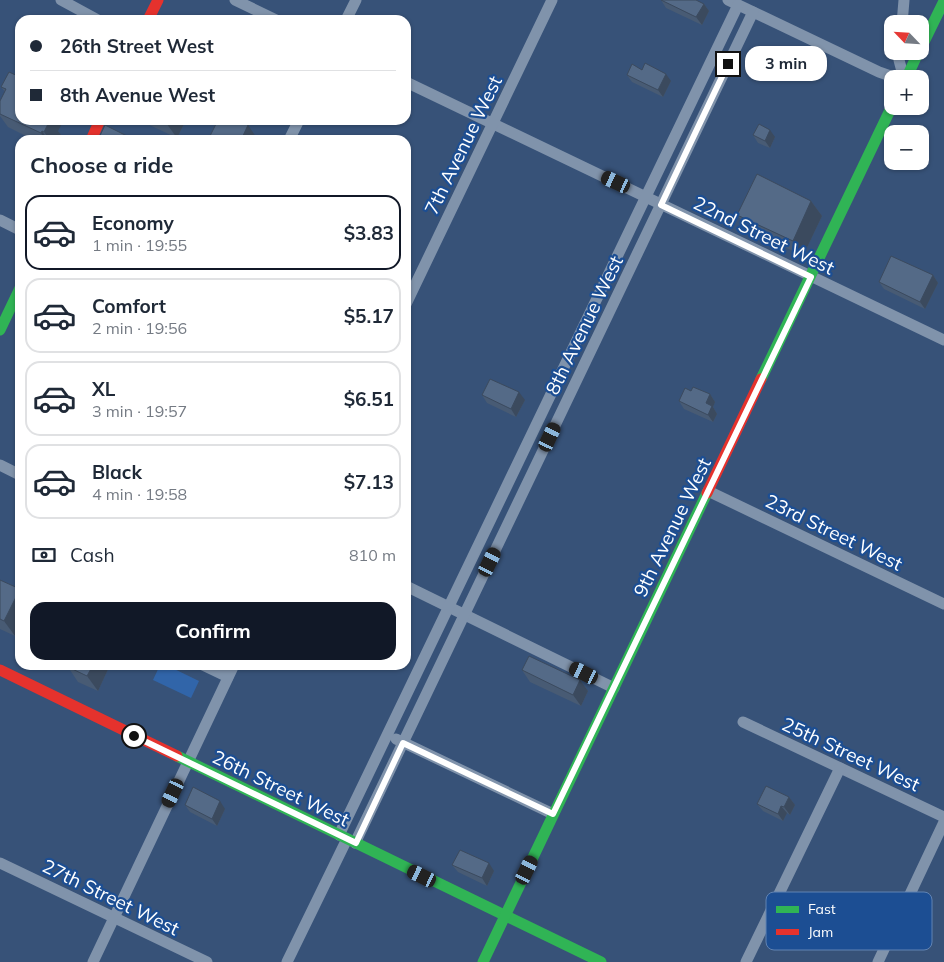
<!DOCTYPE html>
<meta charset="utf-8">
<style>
body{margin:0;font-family:Mulish,sans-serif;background:#f6f6f7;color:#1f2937;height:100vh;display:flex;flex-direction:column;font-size:19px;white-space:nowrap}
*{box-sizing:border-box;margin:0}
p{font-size:16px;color:#747a83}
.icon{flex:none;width:28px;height:28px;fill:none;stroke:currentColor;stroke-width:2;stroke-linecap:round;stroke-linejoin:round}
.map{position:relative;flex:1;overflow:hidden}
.drawer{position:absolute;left:15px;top:135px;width:396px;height:535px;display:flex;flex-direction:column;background:#fff;border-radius:15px;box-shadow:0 1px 4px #0004}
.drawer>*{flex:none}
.hud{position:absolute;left:15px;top:15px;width:396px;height:110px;border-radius:15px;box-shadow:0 1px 4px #0004;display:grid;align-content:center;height:110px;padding:0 15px;background:#fff}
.needle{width:32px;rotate:295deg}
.controls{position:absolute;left:884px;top:15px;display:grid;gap:10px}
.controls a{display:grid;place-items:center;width:45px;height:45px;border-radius:10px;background:#fff;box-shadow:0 1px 4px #0004;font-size:25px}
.end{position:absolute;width:22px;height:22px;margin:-11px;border:6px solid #fff;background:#111;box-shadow:0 0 0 2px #111}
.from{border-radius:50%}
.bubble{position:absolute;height:35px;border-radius:15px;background:#fff;box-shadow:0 1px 4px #0004;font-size:16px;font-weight:700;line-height:35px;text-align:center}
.car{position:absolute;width:15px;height:30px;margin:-15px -8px;border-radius:6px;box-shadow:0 0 4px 1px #0007;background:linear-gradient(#222 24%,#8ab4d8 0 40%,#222 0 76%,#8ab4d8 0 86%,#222 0)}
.hud b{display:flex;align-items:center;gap:18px;height:48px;font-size:19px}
.hud b+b{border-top:1px solid #e0e1e3}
.hud i{width:12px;height:12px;background:#1f2937}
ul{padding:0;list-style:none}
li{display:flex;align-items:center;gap:15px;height:75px;margin:0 10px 8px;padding:0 5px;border:2px solid #e0e1e3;border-radius:15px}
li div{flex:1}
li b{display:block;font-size:19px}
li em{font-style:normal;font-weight:700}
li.active{border-color:#111827}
li>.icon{width:45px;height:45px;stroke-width:1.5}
h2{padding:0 15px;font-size:22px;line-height:60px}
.pay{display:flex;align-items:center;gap:12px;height:55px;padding:0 15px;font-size:19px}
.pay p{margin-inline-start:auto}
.action{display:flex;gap:10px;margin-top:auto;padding:10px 15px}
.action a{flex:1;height:58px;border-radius:15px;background:#111827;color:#fff;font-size:20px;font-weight:700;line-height:58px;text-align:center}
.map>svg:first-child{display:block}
.green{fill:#3165a9}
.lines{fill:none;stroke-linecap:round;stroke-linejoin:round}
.street{stroke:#8093ab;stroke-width:11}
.fast{stroke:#30b455;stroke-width:11}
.jam{stroke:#e5322d;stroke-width:11}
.wall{fill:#485b74}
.shaded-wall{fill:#3b4a5e}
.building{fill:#546a87;stroke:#3b4a5e}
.route{stroke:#fff;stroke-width:6}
.labels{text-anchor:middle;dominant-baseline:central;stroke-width:4.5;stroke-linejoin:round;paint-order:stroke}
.street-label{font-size:19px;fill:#fff;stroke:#1c4e93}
.key{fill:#1c4e93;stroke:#6083b3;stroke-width:1}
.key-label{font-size:14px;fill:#fff}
</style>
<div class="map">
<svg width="944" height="962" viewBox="0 0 944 962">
<rect width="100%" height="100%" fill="#375278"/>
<!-- green -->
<polygon class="green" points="160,665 166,665 199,681 191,698 153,680"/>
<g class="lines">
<!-- street -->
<g class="street">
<polyline points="61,0 98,20"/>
<polyline points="235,0 276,20"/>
<polyline points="728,0 879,72 899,79"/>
<polyline points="346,20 356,0"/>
<polyline points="902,24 904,0"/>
<polyline points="900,51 899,60 904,79"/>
<polyline points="406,82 944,340"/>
<polyline points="289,140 299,120"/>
<polyline points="0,220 20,230"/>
<polyline points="406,304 552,0"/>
<polyline points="0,465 20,475"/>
<polyline points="708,491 944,604"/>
<polyline points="406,586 614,688"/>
<polyline points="203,665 228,677"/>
<polyline points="743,722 944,817"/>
<polyline points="396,739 553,814"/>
<polyline points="339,835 738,5"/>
<polyline points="355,843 753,12"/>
<polyline points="0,863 207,962"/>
<polyline points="93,962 234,665"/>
<polyline points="287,962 347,839"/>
<polyline points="746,962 840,768"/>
<polyline points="878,962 944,822"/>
</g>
<!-- fast -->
<g class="fast">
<polyline points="920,50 944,1"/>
<polyline points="906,79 919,51"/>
<polyline points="0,330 20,288"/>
<polyline points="761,379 892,106"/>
<polyline points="177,756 601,962"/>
<polyline points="483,962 707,493"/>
</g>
<!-- jam -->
<g class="jam">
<polyline points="148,20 158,0"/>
<polyline points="91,140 100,120"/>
<polyline points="707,493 761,379"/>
<polyline points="0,670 177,756"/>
</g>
</g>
<!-- wall -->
<g class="wall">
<polygon points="661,0 704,4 709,11 702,25 666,8"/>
<polygon points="642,70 671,81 663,97 632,82 627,75"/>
<polygon points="9,72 58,131 61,135 58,140 34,140 8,127 0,116 0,101 5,92 1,87"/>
<polygon points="139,120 186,120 177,138"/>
<polygon points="753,135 775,137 770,148 758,143"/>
<polygon points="811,201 822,216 803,256 748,229 737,215"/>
<polygon points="933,275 938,283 925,309 884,289 879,282"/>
<polygon points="691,391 710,394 715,402 713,407 717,414 713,422 684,409 679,401"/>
<polygon points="482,395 525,400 516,417 487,403"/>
<polygon points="0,580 20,589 20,625 15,636 0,629"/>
<polygon points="110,665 98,691 78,682 68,667"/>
<polygon points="522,670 580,680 588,691 581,706 530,682"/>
<polygon points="789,797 795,805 790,815 787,813 783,821 763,811 757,804"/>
<polygon points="185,805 225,809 217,826 190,812"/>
<polygon points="452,865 494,871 487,886 458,872"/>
</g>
<!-- shaded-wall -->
<g class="shaded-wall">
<polygon points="704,4 709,11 702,25 696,17"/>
<polygon points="666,74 671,81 663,97 658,90"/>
<polygon points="49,120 64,120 58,131 61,135 58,140 50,140 44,132"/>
<polygon points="164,120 186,120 177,138"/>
<polygon points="248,125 258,140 241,140"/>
<polygon points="770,130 775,137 770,148 765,141"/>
<polygon points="42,131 48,140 45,140 41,133"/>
<polygon points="811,201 822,216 803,256 793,241"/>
<polygon points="933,275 938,283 925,309 920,302"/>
<polygon points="519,392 525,400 516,417 511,409"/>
<polygon points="710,394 715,402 713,407 717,414 713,422 708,415 706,403"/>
<polygon points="20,589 20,625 15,636 4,621"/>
<polygon points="93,665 110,665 98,691 87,676"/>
<polygon points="580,680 588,691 581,706 573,695"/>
<polygon points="789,797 795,805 790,815 784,807"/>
<polygon points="220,801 225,809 217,826 212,819"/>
<polygon points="781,806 787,813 783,821 778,814"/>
<polygon points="489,863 494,871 487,886 482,878"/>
</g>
<!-- building -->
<g class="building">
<polygon points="661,0 696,0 704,4 696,17"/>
<polygon points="645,63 666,74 658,90 627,75 632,64 642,70"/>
<polygon points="9,72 20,77 20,120 50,120 44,132 42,131 41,133 0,114 0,101 6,89 1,87"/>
<polygon points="218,120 238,120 248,125 241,140 208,140"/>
<polygon points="759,124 770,130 765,141 753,135"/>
<polygon points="105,125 131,138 130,140 98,140"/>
<polygon points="757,174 811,201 793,241 737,215"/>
<polygon points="891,256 933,275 920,302 879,282"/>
<polygon points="490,379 519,392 511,409 482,395"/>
<polygon points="693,387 710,394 706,403 712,406 708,415 679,401 685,388 691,391"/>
<polygon points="0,580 20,589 4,621 0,619"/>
<polygon points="529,656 580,680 573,695 522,670"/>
<polygon points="69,665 93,665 87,676 68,667"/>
<polygon points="766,786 789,797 784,807 781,806 778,814 757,804"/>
<polygon points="193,787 220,801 212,819 185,805"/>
<polygon points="460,850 489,863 482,878 452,865"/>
</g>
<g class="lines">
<!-- route -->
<polyline class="route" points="134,736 356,843 403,743 553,814 811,277 661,205 728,64"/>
</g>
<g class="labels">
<!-- street labels -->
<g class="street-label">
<text transform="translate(463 145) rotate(-64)">7th Avenue West</text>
<text transform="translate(764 235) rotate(26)">22nd Street West</text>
<text transform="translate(584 325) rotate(-64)">8th Avenue West</text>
<text transform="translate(672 527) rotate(-64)">9th Avenue West</text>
<text transform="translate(834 532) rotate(26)">23rd Street West</text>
<text transform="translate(851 754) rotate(25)">25th Street West</text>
<text transform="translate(281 788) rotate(26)">26th Street West</text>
<text transform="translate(111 897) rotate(26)">27th Street West</text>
</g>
</g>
<!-- legend -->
<rect x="766" y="892" width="166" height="58" rx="8" class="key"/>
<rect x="776" y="906" width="23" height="7" fill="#30b455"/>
<rect x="776" y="929" width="23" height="6" fill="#e5322d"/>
<g class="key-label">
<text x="808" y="914">Fast</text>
<text x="808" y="937">Jam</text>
</g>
</svg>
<div class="controls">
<a><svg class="needle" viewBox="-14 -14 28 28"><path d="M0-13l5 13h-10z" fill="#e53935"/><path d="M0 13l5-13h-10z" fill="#747a83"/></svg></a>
<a>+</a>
<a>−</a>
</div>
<i class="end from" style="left:134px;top:736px"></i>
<i class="end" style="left:728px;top:64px"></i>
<div class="bubble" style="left:745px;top:46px;width:82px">3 min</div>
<i class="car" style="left:616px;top:182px;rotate:295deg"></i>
<i class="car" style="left:550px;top:437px;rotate:25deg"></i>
<i class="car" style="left:490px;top:562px;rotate:26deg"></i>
<i class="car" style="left:584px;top:673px;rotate:296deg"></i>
<i class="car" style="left:173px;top:793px;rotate:205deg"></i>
<i class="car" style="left:527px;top:870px;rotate:26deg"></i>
<i class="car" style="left:422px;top:876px;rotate:296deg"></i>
<div class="hud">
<b><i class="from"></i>26th Street West</b>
<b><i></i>8th Avenue West</b>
</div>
<section class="drawer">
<h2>Choose a ride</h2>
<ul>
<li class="active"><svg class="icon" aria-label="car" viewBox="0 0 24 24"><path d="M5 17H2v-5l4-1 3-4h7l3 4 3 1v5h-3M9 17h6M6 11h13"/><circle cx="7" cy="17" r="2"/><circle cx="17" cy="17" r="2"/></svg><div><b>Economy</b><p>1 min · 19:55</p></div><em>$3.83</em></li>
<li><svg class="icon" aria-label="car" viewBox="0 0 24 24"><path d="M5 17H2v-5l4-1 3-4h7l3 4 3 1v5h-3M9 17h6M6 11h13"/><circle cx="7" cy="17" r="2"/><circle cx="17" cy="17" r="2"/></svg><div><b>Comfort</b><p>2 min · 19:56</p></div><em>$5.17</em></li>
<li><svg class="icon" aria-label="car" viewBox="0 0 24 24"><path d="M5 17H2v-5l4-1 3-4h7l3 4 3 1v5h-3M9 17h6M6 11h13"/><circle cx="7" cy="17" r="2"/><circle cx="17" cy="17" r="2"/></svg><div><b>XL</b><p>3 min · 19:57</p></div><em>$6.51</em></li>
<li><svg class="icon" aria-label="car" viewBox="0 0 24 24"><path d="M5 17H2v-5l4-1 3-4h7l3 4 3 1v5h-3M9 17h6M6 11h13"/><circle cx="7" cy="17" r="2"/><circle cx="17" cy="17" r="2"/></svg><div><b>Black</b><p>4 min · 19:58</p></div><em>$7.13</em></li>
</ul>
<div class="pay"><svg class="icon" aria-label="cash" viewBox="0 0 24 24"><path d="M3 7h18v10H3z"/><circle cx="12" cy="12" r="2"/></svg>Cash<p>810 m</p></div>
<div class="action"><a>Confirm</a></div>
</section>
</div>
